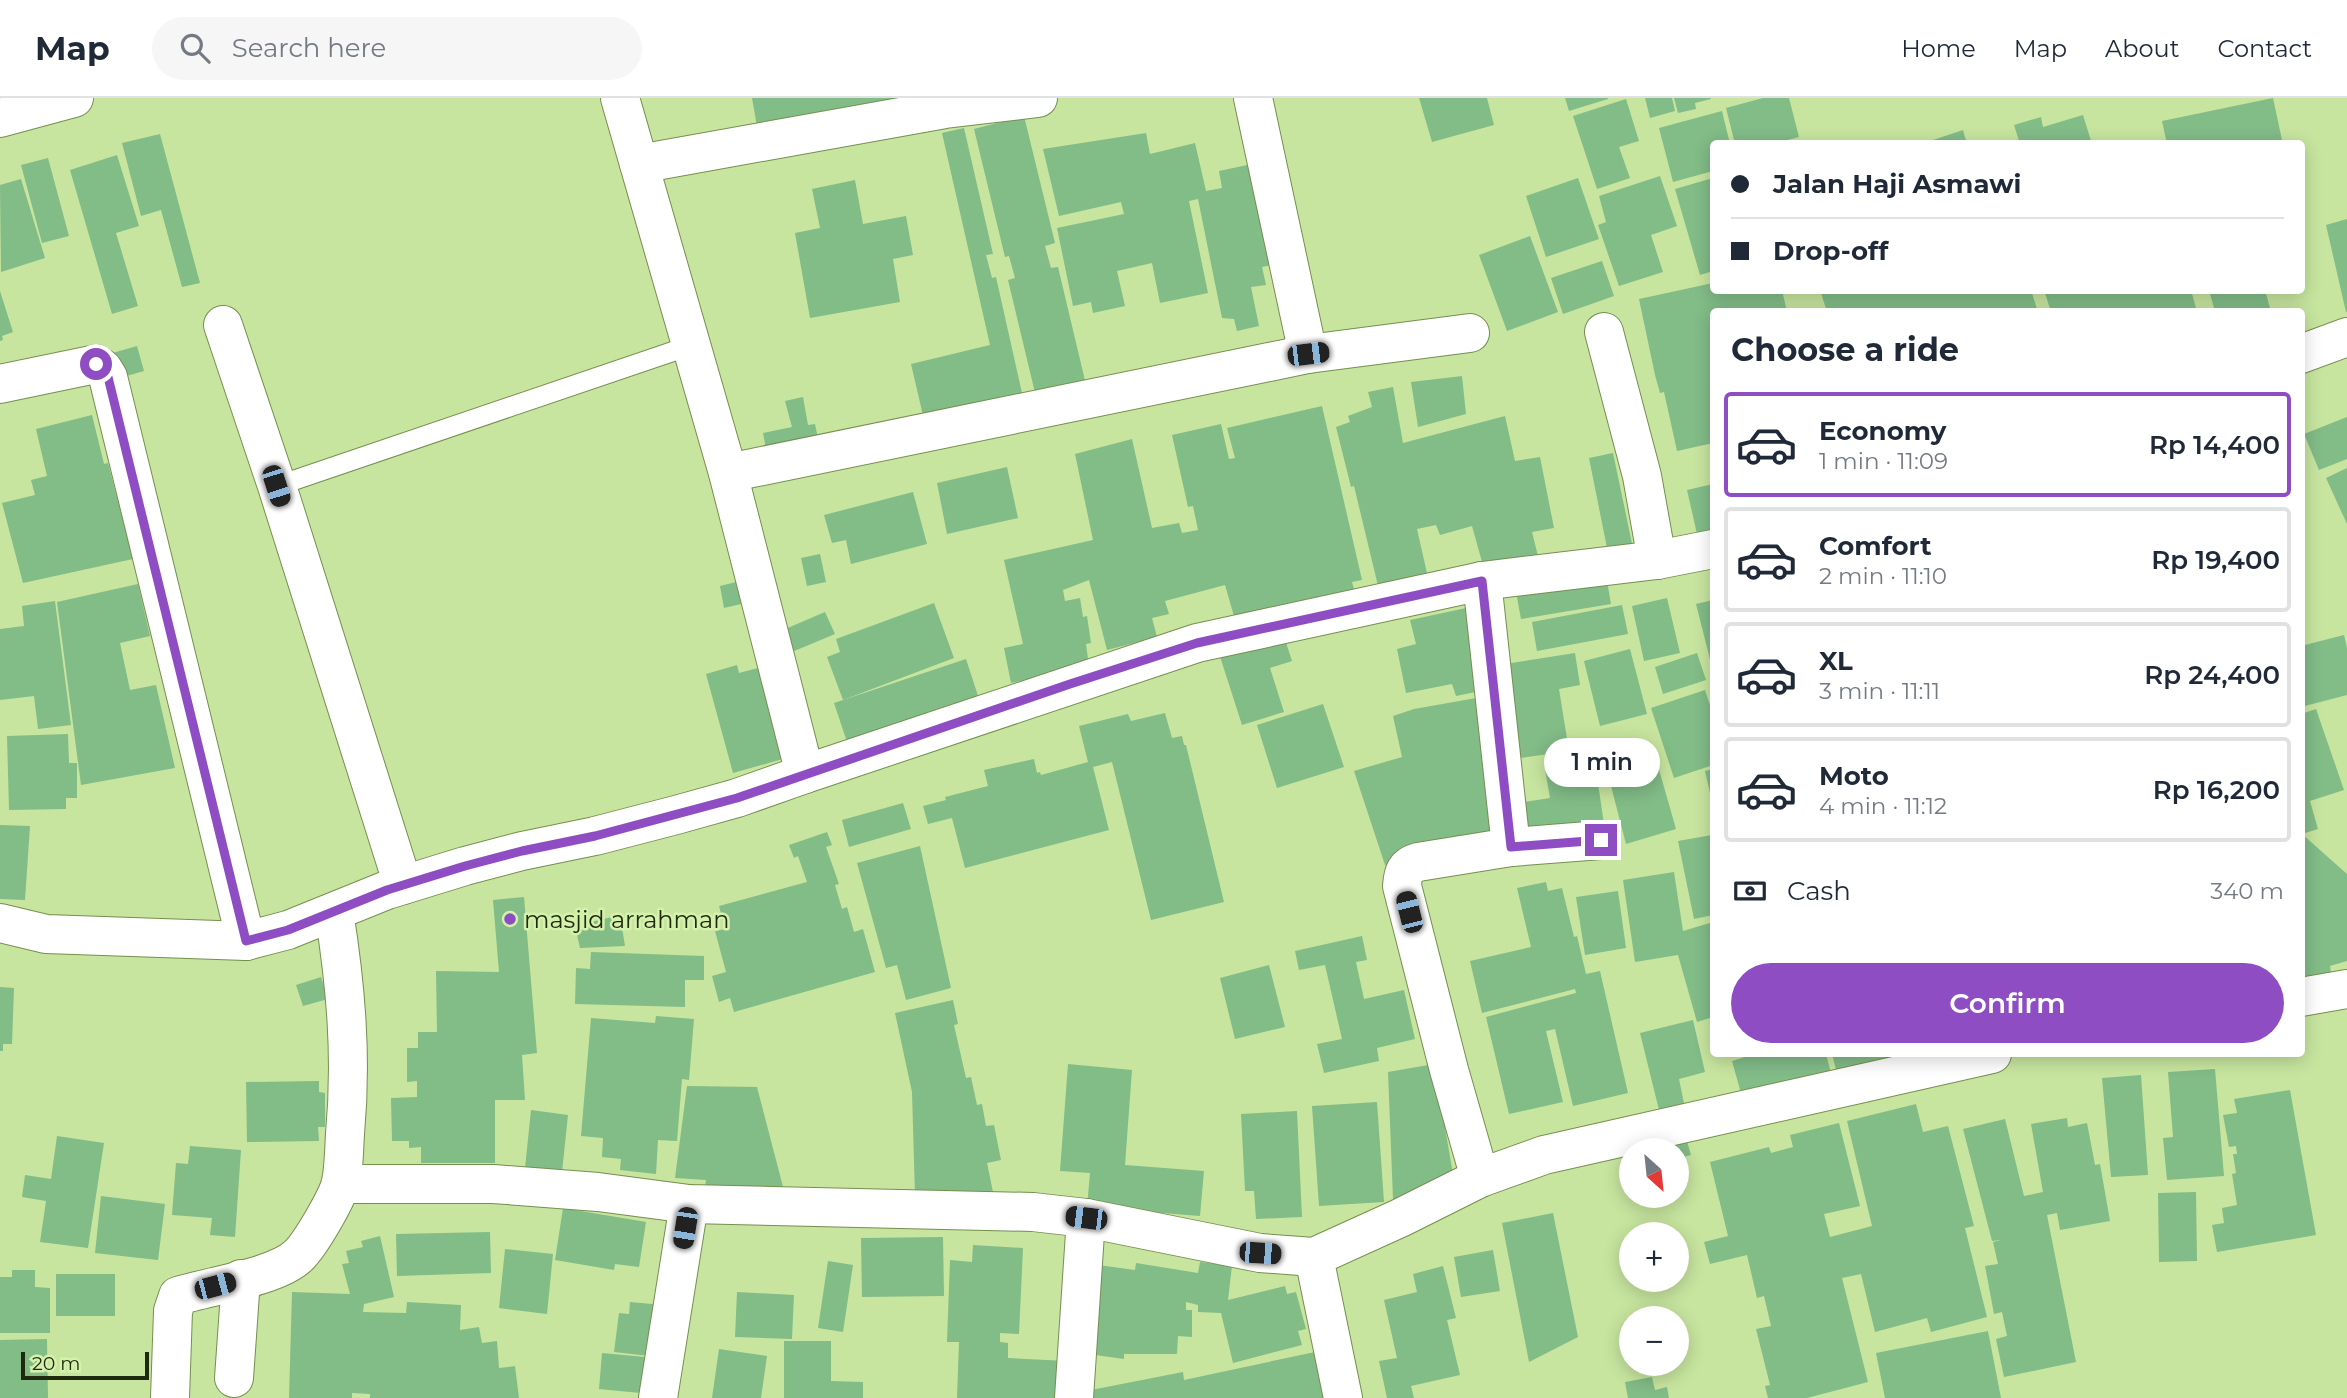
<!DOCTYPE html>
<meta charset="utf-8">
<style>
body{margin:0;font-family:Montserrat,sans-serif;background:#f6f6f7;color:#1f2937;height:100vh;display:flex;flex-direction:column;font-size:26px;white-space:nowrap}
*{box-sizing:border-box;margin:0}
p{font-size:23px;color:#747a83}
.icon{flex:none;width:38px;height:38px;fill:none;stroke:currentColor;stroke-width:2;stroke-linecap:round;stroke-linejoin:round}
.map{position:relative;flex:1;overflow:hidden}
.side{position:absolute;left:1710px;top:210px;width:595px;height:749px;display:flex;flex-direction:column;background:#fff;border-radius:7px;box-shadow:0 4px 18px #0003}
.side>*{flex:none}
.top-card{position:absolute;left:1710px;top:42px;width:595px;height:154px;border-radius:7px;box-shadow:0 4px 18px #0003;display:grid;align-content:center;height:154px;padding:0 21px;background:#fff}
.needle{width:46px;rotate:153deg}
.controls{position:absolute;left:1619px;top:1040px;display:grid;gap:14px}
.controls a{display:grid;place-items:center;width:70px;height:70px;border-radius:50%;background:#fff;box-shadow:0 4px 18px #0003;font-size:35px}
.scale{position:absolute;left:21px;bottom:18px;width:128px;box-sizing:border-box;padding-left:7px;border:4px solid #1f290e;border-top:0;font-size:19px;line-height:24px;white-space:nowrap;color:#1f290e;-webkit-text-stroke:5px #d4f2ac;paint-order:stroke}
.end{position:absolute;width:32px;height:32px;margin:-16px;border:9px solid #8e4dc2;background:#fff;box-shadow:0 0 0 4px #fff}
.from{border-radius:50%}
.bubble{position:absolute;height:49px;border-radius:24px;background:#fff;box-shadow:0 4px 18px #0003;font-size:23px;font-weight:600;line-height:49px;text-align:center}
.car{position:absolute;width:21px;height:42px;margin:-21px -10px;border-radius:9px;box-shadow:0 0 5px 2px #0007;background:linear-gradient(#222 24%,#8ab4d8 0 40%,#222 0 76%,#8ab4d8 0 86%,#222 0)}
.top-card b{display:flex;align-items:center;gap:24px;height:66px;font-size:26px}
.top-card b+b{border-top:2px solid #e0e1e3}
.top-card i{width:18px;height:18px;background:#1f2937}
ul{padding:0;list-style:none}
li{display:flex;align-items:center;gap:21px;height:105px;margin:0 14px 10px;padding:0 7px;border:4px solid #e0e1e3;border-radius:7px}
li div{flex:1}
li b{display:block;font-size:26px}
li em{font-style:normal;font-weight:600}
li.active{border-color:#8e4dc2}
li>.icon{width:63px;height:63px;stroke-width:1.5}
h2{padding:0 21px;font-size:32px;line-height:84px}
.pay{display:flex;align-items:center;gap:18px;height:77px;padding:0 21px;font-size:26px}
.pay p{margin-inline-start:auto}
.button{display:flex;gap:14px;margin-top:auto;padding:14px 21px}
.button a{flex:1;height:80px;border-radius:42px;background:#8e4dc2;color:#fff;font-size:28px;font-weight:600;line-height:80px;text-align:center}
header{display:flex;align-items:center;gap:42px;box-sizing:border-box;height:98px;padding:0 35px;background:#fff;border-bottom:2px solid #e0e1e3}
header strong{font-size:33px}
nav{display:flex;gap:38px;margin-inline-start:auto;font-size:24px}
.search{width:490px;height:63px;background:#f6f6f7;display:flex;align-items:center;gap:18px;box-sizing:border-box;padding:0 24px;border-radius:38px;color:#747a83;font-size:26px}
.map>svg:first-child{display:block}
.building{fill:#82bc87}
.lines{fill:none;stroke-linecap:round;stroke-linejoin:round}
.service-casing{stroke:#758f4e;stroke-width:21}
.minor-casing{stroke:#758f4e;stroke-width:40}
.service{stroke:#fff;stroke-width:19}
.minor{stroke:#fff;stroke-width:38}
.route{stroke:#8e4dc2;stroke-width:9}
.poi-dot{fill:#8e4dc2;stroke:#d4f2ac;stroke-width:2.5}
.labels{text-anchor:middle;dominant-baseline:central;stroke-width:5;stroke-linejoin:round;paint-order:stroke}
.poi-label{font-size:24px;fill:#1f290e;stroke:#d4f2ac;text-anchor:start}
</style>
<header>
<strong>Map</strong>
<div class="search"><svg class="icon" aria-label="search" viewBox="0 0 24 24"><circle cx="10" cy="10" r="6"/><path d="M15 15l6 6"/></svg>Search here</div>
<nav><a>Home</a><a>Map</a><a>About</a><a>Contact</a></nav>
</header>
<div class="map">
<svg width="2347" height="1300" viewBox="0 0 2347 1300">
<rect width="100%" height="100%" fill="#c7e59f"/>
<!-- building -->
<g class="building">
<polygon points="752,0 969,0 758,34"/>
<polygon points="1419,0 1487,0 1494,27 1432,44"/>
<polygon points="1565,0 1608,0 1608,1 1569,13"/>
<polygon points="1645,0 1672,0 1675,13 1650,20"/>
<polygon points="1674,0 1711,0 1711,1 1695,5 1696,11 1678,15"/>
<polygon points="1763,0 1789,0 1799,39 1773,46 1735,46 1726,10"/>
<polygon points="2273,0 2282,42 2266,46 2167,46 2162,23"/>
<polygon points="1626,1 1639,43 1619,49 1630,80 1597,91 1573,18"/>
<polygon points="1722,13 1730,46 1713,46 1713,73 1673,84 1659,30"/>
<polygon points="2083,17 2092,46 2020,46 2014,27 2041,19 2043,29"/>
<polygon points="1024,18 1055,145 1045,148 1051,170 1058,169 1087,291 1037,303 1008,182 1015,180 1009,158 1005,159 974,31"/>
<polygon points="964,30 993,156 986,157 992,180 996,179 1024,304 925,326 911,266 990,247 942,35"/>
<polygon points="1963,32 1967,46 1924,46 1924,45"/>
<polygon points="1146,35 1150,56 1195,45 1206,93 1222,90 1219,73 1252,66 1272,167 1262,169 1266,187 1251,189 1259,228 1237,233 1234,221 1222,220 1198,101 1189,103 1208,195 1160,205 1152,165 1117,173 1125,208 1093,215 1091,204 1073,208 1057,130 1124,116 1121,104 1059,118 1043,51"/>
<polygon points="160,36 200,185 182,189 161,112 141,118 122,45"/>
<polygon points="117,57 139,128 116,135 138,208 112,216 70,72"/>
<polygon points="48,60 69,138 42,145 21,67"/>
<polygon points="1660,78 1677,128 1651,137 1663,174 1619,188 1598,127 1606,124 1599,98"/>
<polygon points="1578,80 1599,141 1546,159 1526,98"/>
<polygon points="1713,80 1713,173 1700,177 1675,91"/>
<polygon points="21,81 45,160 1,174 0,87"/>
<polygon points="855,82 863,126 906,118 913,157 893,161 900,204 810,220 795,135 820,130 812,91"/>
<polygon points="2347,121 2347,214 2346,214 2326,127"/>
<polygon points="1530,138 1558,214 1507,233 1479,157"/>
<polygon points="1602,163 1614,198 1563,216 1551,180"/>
<polygon points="1713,185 1713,192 1782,192 1787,214 1713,214 1713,345 1677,353 1664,294 1660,295 1655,277 1639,201"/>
<polygon points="1829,192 2031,192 2038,214 1827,214 1821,195"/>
<polygon points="2044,192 2191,192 2197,214 2051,214"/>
<polygon points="2209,192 2265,192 2271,214 2215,214"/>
<polygon points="0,193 13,234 2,238 3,242 0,243"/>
<polygon points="137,248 144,273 116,281 109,256"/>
<polygon points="1462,278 1466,316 1418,329 1411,284"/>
<polygon points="1393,289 1403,345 1505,318 1515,363 1540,359 1554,430 1532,434 1538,458 1484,471 1472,428 1440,437 1436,427 1417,431 1429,484 1380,496 1354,388 1351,389 1336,329 1350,324 1348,318 1372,309 1368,294"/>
<polygon points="803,299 808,327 815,326 819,345 767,356 763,335 792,329 785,303"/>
<polygon points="1322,308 1362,482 1352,484 1357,502 1238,532 1225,487 1165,503 1169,516 1152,520 1157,539 1107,552 1089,482 1063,492 1065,503 1080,500 1083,519 1087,518 1091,545 1086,546 1089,568 1011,585 1004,550 1023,546 1004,462 1093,442 1075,356 1132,341 1152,430 1179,425 1182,435 1198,432 1193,408 1188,409 1172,337 1221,326 1229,361 1235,360 1227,330"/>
<polygon points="92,317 104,366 108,365 133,461 23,485 2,405 35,397 31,382 47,378 36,331"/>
<polygon points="2347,319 2347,361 2319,372 2304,336"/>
<polygon points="1613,355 1634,455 1609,460 1589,360"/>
<polygon points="1007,369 1018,420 947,436 937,385"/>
<polygon points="2347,370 2347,426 2326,380"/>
<polygon points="1713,386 1713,446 1700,449 1687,392"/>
<polygon points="913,394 927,446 851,466 846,442 832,445 824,417"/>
<polygon points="820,456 826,484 807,488 801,460"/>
<polygon points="1606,477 1611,506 1521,521 1516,494"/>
<polygon points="736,484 741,506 724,510 720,488"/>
<polygon points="138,486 150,538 120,545 130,592 156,587 175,670 81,687 57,504"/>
<polygon points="1667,500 1680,555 1644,563 1632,508"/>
<polygon points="1713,502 1713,569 1712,569 1696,506"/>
<polygon points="55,503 71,627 38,631 34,598 0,602 0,531 24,528 22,508"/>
<polygon points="934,505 954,560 843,602 827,559 840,554 836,541"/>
<polygon points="1622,507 1628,536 1537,553 1532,524"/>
<polygon points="1466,510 1485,592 1456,598 1452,586 1406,595 1397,551 1416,546 1410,522"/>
<polygon points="825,514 835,536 792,554 783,532"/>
<polygon points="1282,532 1292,563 1270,570 1284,614 1242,627 1216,546"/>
<polygon points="2344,537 2347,550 2347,597 2301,609 2301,548"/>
<polygon points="1630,551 1647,616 1600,628 1584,563"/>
<polygon points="1575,555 1580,587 1559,591 1569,653 1520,660 1505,566"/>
<polygon points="1697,555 1706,582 1663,596 1655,569"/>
<polygon points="966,561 983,613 848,647 834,605"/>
<polygon points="737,567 739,575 758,570 783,661 733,675 706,576"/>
<polygon points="1705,592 1713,616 1713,667 1674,680 1651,610"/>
<polygon points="1482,599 1498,740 1385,767 1354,673 1402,659 1393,618 1414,611"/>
<polygon points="1323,606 1344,669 1277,690 1257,627"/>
<polygon points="2316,611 2344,692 2310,703 2318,731 2302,736 2347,776 2347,863 2330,868 2332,881 2301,886 2301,616"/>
<polygon points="1165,615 1172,640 1182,638 1184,647 1186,647 1224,804 1151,822 1112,664 1093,669 1109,732 965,770 952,720 928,726 923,708 946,702 945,699 988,688 984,672 1034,661 1037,675 1040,674 1041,677 1088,664 1079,628 1128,616 1131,623"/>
<polygon points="68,636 69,665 77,665 77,700 66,700 66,711 9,712 7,638"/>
<polygon points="1652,647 1676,731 1626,746 1603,657"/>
<polygon points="1594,658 1604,726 1514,738 1510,706 1550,700 1544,666"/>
<polygon points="1713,671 1713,704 1712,704 1705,673"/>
<polygon points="903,705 911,731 849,749 842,722"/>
<polygon points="0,727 30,728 25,802 0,801"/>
<polygon points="827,734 832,747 826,749 839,786 835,787 842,811 847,809 854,834 863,831 875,874 734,914 730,900 719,904 712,878 726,874 715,833 725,831 719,808 807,784 798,758 794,760 789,747"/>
<polygon points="1712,737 1713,817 1694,821 1678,743"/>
<polygon points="920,748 951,890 906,902 897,867 886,870 857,765"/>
<polygon points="1674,774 1683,833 1713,824 1713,919 1697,924 1678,857 1635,864 1623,782"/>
<polygon points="1546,784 1548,793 1562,790 1574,839 1577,838 1586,876 1600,873 1628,995 1573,1008 1555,931 1546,933 1563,1004 1509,1016 1486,919 1576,895 1575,891 1482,915 1470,863 1531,849 1517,790"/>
<polygon points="1618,793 1626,850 1585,857 1576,799"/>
<polygon points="524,799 537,955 522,957 525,1002 495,1002 495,1065 421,1065 421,1049 409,1050 409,1043 392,1043 391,1000 417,999 417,983 407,984 407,950 418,950 418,934 437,934 436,873 499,874 493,802"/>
<polygon points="620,817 625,848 580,850 575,828"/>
<polygon points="1362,838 1367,862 1356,864 1364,901 1404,892 1415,941 1377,950 1379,963 1324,975 1317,946 1342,941 1325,867 1299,872 1295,853"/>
<polygon points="591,854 704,858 704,882 685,882 685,909 575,906 576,870 590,871"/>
<polygon points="1269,867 1285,929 1235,941 1220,880"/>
<polygon points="321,879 328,901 303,908 296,887"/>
<polygon points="0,889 14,890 12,946 3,946 3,953 0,953"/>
<polygon points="953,902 958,926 954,927 966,980 971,979 977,1007 982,1006 986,1028 994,1027 1001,1062 987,1065 993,1094 915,1097 912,994 895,915"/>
<polygon points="656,918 694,921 689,982 682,981 677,1043 658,1042 656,1076 620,1072 621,1061 602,1059 603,1040 581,1038 591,920 655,925"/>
<polygon points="1693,922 1705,974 1679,981 1685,1010 1660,1016 1640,935"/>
<polygon points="1755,956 1826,956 1831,975 1742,999 1732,963"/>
<polygon points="1832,956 1903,956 1904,959 1837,976"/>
<polygon points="1068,966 1132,972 1125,1067 1204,1073 1200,1118 1087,1109 1090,1075 1060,1073"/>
<polygon points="1434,966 1454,1082 1441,1096 1393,1101 1388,974"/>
<polygon points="2215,971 2224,1078 2167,1082 2163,1040 2173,1039 2168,974"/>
<polygon points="2141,977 2148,1077 2111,1079 2102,980"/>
<polygon points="319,983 319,994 325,995 325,1029 318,1029 319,1043 247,1044 246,984"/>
<polygon points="687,988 757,989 788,1108 704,1100 706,1082 675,1080"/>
<polygon points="2290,992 2316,1137 2217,1154 2212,1127 2224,1125 2222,1110 2237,1107 2232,1076 2236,1075 2233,1056 2237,1056 2236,1048 2229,1049 2223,1017 2237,1015 2234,1001"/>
<polygon points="1377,1004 1384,1104 1319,1108 1312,1008"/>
<polygon points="1916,1006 1923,1034 1948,1028 1974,1128 1965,1130 1987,1219 1931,1234 1927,1220 1875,1234 1861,1176 1842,1180 1868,1284 1807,1300 1768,1300 1765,1288 1770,1287 1756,1231 1771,1228 1764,1198 1757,1200 1747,1157 1710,1166 1704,1144 1728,1138 1710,1064 1769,1049 1771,1055 1793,1049 1790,1037 1839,1025 1860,1108 1824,1116 1830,1139 1872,1128 1847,1023"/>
<polygon points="531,1012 568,1017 562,1074 525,1070"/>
<polygon points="1297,1013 1302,1119 1256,1121 1254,1093 1245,1093 1241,1016"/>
<polygon points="2067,1020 2068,1029 2087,1025 2095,1067 2100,1066 2110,1123 2060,1132 2057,1115 2047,1117 2076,1264 2004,1279 1996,1241 2007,1238 2002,1214 1994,1216 1985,1168 1998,1166 1993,1144 2001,1142 1992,1143 1963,1031 2005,1021 2024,1098 2043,1094 2031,1026"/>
<polygon points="1685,1036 1691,1057 1676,1061 1676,1052 1638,1052"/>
<polygon points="57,1038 104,1045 88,1150 40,1144 46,1103 22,1099 25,1077 51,1081"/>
<polygon points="190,1048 241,1052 235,1139 210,1137 212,1120 172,1117 176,1065 188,1066"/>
<polygon points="2196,1094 2197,1163 2159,1164 2158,1095"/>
<polygon points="101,1098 165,1106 158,1162 95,1155"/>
<polygon points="563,1110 646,1124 639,1169 615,1166 614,1172 555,1162"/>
<polygon points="1553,1115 1578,1239 1529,1264 1502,1125"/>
<polygon points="490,1134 491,1175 397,1178 396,1136"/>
<polygon points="380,1138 394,1199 364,1206 363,1214 406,1215 407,1204 461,1207 460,1232 479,1229 482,1245 497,1243 499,1270 515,1268 519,1300 370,1300 370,1296 352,1295 352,1300 289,1300 292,1194 350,1196 342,1166 349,1165 346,1153 363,1149 361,1143"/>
<polygon points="943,1139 944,1198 862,1199 861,1140"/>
<polygon points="973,1147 1023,1150 1019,1236 1000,1235 1000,1244 1008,1245 1008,1260 1067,1263 1065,1300 957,1300 959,1244 947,1244 950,1162 972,1164"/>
<polygon points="505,1151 553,1156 547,1216 499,1210"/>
<polygon points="1493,1152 1500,1193 1461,1199 1454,1159"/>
<polygon points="828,1163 853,1167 843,1234 818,1230"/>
<polygon points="1200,1164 1232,1168 1228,1202 1285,1188 1287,1196 1296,1194 1306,1231 1298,1233 1302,1247 1233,1265 1221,1215 1198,1214 1198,1207 1186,1204 1186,1212 1192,1212 1192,1239 1178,1238 1177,1256 1124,1256 1124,1261 1081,1255 1091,1166 1135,1172 1136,1165 1198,1175"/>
<polygon points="1443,1168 1456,1220 1447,1222 1460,1277 1411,1288 1414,1300 1387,1300 1379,1263 1397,1260 1384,1202 1417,1194 1413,1176"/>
<polygon points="12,1172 35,1172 35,1189 50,1190 50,1235 0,1235 0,1179 12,1179"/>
<rect x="56" y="1176" width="59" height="42"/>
<polygon points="737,1194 794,1197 792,1241 735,1239"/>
<polygon points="630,1204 663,1207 658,1259 614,1254 619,1215 629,1216"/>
<polygon points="1988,1233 2001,1300 1885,1300 1876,1255"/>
<polygon points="47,1241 48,1300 0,1300 0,1242"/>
<polygon points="784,1243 831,1243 831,1283 863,1284 863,1300 784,1300"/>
<polygon points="719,1251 767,1258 761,1300 712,1300"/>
<polygon points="1315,1254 1324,1300 1092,1300 1091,1292 1183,1274 1184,1282"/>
<polygon points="602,1255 645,1259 640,1295 599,1291"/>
<polygon points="1652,1279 1655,1292 1667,1289 1669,1300 1628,1300 1625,1284"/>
</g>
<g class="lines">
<!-- service casing -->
<g class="service-casing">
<polyline id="service" points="277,388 692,247"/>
</g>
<!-- minor casing -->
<g class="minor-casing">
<g id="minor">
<polyline points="1253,0 1308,256"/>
<polyline points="0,20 74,0"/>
<polyline points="639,66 945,11 1038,0"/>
<polyline points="223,227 277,388 403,787"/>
<polyline points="1604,234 1642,378 1657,462"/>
<polyline points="2301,256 2347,239"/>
<polyline points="0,286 96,266 103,271 108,279 246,843"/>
<polyline points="728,375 1308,256 1470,235"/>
<polyline points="1482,483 1511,749"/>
<polyline points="805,676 1197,545 1482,483 1657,462 1713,451"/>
<polyline points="0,825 46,836 246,843 288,832 387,792 465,768 522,753 595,738 676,717 737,700 805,676 728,375 620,0"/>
<polyline points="2301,899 2347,891"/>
<path d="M1480,1080L1449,972L1402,788C1403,774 1405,768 1418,764L1511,749L1601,742"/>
<polyline points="341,1086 493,1086 598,1094 689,1106 1033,1114 1086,1120 1260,1155 1314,1159 1400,1120 1480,1080 1544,1057 1992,956"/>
<polyline points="1314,1159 1343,1300"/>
<polyline points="234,1280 241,1181"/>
<path d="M170,1300L173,1213L178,1198C210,1188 276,1179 298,1158C310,1147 338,1099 341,1084C344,1069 344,1052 345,1036C352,960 346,889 334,814"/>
<polyline points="658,1300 689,1106"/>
<polyline points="1074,1300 1086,1120"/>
</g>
</g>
<!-- service -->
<use href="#service" class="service"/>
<!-- minor -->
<use href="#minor" class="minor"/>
</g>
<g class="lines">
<!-- route -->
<polyline class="route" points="96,266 103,271 108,279 246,843 288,832 387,792 465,768 522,753 595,738 737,700 1070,586 1197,545 1482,483 1511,749 1601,742"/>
</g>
<!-- markers -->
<circle class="poi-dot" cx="510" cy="821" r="7"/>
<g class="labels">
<!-- poi labels -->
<g class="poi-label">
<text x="524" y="821">masjid arrahman</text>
</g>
</g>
</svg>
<div class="controls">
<a><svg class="needle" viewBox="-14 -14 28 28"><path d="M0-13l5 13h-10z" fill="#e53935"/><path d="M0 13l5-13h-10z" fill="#747a83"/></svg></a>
<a>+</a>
<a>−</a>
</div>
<div class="scale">20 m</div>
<i class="end from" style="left:96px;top:266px"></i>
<i class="end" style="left:1601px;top:742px"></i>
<div class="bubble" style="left:1544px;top:640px;width:116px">1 min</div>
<i class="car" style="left:1308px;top:256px;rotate:83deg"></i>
<i class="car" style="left:276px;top:388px;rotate:162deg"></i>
<i class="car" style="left:1409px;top:814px;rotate:346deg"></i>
<i class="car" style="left:1086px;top:1120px;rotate:277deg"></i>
<i class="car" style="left:685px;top:1130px;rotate:189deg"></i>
<i class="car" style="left:1260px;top:1155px;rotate:94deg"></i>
<i class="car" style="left:215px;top:1188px;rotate:75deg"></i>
<div class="top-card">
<b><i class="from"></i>Jalan Haji Asmawi</b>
<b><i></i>Drop-off</b>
</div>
<section class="side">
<h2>Choose a ride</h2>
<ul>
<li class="active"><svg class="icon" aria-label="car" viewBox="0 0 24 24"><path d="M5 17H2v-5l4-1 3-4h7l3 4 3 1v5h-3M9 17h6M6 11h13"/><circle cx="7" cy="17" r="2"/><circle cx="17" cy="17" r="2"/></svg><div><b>Economy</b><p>1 min · 11:09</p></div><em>Rp 14,400</em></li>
<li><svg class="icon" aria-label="car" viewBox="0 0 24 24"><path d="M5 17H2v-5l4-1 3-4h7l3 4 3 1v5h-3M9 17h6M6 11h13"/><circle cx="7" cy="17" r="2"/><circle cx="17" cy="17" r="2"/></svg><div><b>Comfort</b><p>2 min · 11:10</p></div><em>Rp 19,400</em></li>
<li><svg class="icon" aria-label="car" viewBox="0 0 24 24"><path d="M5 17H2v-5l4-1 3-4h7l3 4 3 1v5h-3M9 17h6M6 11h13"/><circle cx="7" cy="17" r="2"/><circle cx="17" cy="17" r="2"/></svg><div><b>XL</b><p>3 min · 11:11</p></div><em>Rp 24,400</em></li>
<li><svg class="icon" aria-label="car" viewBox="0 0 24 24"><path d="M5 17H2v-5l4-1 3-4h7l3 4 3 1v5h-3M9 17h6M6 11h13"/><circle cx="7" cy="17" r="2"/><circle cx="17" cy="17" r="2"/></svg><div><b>Moto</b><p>4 min · 11:12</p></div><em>Rp 16,200</em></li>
</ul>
<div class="pay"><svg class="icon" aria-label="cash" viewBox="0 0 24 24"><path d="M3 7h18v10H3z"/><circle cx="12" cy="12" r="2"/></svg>Cash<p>340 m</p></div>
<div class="button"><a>Confirm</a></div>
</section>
</div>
